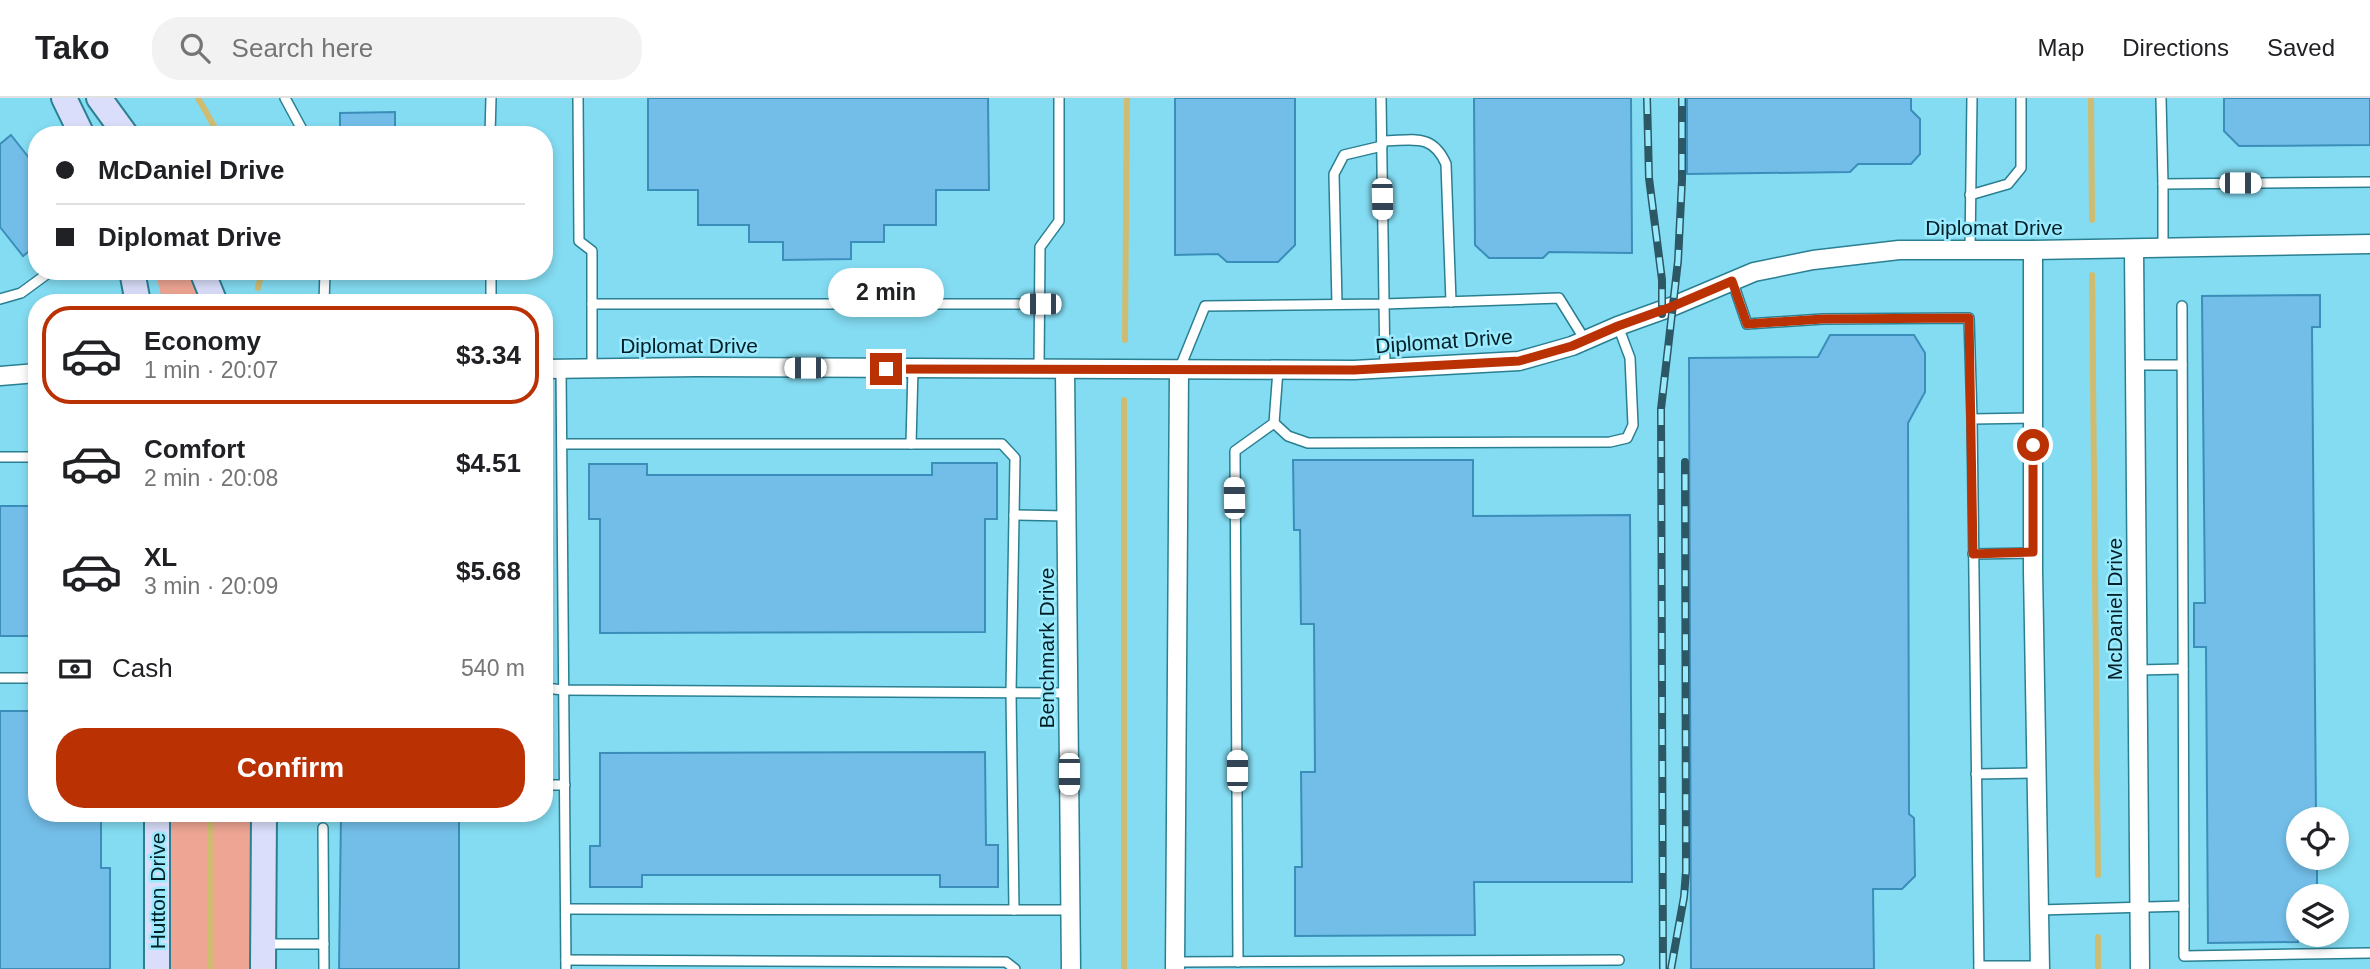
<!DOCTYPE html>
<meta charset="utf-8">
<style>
body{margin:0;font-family:Arial,sans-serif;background:#f2f2f2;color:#202124;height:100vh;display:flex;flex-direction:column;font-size:26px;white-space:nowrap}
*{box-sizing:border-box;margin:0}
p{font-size:23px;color:#757577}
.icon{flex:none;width:38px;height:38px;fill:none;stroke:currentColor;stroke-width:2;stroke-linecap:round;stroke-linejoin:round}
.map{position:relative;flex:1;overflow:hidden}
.panel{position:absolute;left:28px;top:196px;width:525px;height:528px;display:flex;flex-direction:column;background:#fff;border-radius:28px;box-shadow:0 4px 10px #0003}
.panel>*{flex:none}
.banner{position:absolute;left:28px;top:28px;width:525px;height:154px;border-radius:28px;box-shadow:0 4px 10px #0003;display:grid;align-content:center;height:154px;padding:0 28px;background:#fff}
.buttons{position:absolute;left:2286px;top:709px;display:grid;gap:14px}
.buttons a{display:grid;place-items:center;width:63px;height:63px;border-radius:50%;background:#fff;box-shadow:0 4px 10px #0003;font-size:35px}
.end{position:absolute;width:32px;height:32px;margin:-16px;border:9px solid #ba3104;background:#fff;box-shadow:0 0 0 4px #fff}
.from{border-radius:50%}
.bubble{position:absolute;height:49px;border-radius:24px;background:#fff;box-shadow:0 4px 10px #0003;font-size:23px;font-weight:700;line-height:49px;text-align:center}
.car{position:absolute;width:21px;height:42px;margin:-21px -10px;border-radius:9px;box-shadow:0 0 5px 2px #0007;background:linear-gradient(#fff 24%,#345 0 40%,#fff 0 76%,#345 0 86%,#fff 0)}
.banner b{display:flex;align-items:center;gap:24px;height:66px;font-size:26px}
.banner b+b{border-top:2px solid #e0e0e0}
.banner i{width:18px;height:18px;background:#202124}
ul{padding:12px 0 0;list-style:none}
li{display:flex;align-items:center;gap:21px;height:98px;margin:0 14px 10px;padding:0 14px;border:4px solid transparent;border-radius:28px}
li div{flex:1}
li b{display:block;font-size:26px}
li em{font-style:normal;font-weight:700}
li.current{border-color:#ba3104}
li>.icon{width:63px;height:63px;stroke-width:1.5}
.pay{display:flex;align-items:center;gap:18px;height:77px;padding:0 28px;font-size:26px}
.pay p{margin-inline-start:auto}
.cta{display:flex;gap:14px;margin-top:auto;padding:14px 28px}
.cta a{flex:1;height:80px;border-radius:28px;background:#ba3104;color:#fff;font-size:28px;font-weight:700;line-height:80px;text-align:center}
header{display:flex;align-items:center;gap:42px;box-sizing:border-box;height:98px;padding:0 35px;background:#fff;border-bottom:2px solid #e0e0e0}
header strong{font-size:33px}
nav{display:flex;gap:38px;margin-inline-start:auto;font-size:24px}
.search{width:490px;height:63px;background:#f2f2f2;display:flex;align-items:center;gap:18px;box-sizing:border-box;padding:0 24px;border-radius:28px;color:#757577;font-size:26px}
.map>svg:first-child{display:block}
.built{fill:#84dcf2;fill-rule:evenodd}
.green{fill:#eea593}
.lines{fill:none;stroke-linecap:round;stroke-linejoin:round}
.stream{stroke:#cfbc71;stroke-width:6}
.building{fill:#73bee9;stroke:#3b8eba;stroke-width:2}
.lane-casing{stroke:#2a7f91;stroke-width:12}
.street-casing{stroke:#2a7f91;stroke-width:21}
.secondary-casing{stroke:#2a7f91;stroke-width:28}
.lane{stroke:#fff;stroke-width:9}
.street{stroke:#fff;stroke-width:18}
.secondary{stroke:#dadefa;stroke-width:24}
.rail-casing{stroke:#2b5864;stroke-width:8}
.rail{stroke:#9aeafe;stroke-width:5;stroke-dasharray:16;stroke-linecap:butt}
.route{stroke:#ba3104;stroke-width:9}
.labels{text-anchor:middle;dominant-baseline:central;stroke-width:5;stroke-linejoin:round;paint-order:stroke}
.street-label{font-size:21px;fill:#001f27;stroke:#9aeafe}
</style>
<header>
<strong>Tako</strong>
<div class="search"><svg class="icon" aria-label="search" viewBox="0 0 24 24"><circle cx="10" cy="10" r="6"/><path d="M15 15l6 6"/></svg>Search here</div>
<nav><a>Map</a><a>Directions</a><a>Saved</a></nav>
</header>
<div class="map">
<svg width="2370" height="871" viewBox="0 0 2370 871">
<rect width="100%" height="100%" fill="#9aeafe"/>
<!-- built -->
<path class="built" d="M0,0H2370V871H0ZM37,37H544V173H37ZM37,205H544V716H37ZM2298,721H2336V760H2298ZM2298,798H2336V836H2298Z"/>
<!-- green -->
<g class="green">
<polygon points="155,173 190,173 204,205 163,205"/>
<rect x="171" y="716" width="83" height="155"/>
</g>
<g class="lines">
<!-- stream -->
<g class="stream">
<polyline points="198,0 219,37"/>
<polyline points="2091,0 2092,122"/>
<polyline points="2092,177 2098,777"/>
<polyline points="258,190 262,173"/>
<polyline points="1125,242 1127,0"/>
<polyline points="1124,302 1124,871"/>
<polyline points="210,716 210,871"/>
<polyline points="2098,839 2098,871"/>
</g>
</g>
<!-- building -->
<g class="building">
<polygon points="648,0 988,0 989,92 936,92 936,127 884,127 884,144 851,144 851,161 783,162 783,144 749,144 749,127 698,127 698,92 648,92"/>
<polygon points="1175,0 1295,0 1295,147 1278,164 1227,164 1218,156 1175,157"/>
<polygon points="1474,0 1631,0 1632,155 1549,154 1543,160 1489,160 1475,147"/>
<polygon points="1687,0 1911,0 1911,12 1920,21 1920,56 1911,66 1858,66 1850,74 1687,76"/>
<polygon points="2224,0 2370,0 2370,47 2239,48 2224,33"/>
<polygon points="395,14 395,37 340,37 340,15"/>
<polygon points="11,37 37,70 37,147 23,158 0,129 0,46"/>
<polygon points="2320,197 2320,229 2312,229 2316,721 2298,721 2298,760 2317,760 2317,798 2298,798 2298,844 2208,845 2206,549 2194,549 2194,505 2205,505 2202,198"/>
<polygon points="1830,237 1914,237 1925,255 1925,294 1908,325 1909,716 1914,720 1915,778 1902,791 1873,791 1874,871 1691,871 1689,260 1818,259"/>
<polygon points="1293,362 1473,362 1473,418 1630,417 1632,784 1474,784 1475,837 1295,838 1295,769 1302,769 1301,674 1315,674 1314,526 1301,526 1300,432 1294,432"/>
<polygon points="932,365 997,365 997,421 985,421 985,534 600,535 600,421 589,421 589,366 647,366 647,377 932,377"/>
<rect x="0" y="408" width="37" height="130"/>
<polygon points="0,613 37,613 37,716 101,716 101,770 110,770 110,871 0,871"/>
<polygon points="985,654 986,747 998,747 998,789 940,789 940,777 642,777 642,789 590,789 590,748 600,748 600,655"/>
<polygon points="341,716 459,716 459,871 339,871"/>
</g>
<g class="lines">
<!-- lane casing -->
<g class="lane-casing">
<g id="lane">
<polyline points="285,0 305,37"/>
<polyline points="578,0 579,143 592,153 592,206 1040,206"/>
<polyline points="1381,0 1385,270"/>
<polyline points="2161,0 2163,86"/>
<polyline points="490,37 491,0"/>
<path d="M1382,43C1412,43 1432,34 1446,66L1451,204"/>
<polyline points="1970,97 2008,86 2021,70 2021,0"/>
<polyline points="2163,150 2163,86 2370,84"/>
<polyline points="1970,152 1972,0"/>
<polyline points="491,173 491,205"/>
<polyline points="1732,182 1747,226 1823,221 1969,220 1972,321 2033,320"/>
<polyline points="0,201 21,195 51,173"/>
<polyline points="324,205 325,173"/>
<polyline points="1337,206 1334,76 1344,57 1382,48"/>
<polyline points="2182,208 2184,808"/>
<polyline points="2135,267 2182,267"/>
<polyline points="592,270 592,206"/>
<polyline points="561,271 566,871"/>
<polyline points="1039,271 1040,149 1059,123 1059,0"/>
<polyline points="1179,272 1205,208 1384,206 1559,200 1585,242"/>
<polyline points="1972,321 1979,871"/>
<polyline points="1274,325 1288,338 1308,345 1610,344 1627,340 1633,327 1630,260 1618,228"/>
<polyline points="562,346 1002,346 1015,360 1011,595 1014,812"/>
<polyline points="911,346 913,271"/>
<polyline points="0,359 37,359"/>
<polyline points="1014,417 1067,418"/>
<polyline points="1973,456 2033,455"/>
<polyline points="2137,572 2183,571"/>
<polyline points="0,580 37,580"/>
<polyline points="544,590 564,592 1069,595"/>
<polyline points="1976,676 2037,675"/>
<polyline points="544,687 565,687"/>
<polyline points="323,730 324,871"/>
<polyline points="566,811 1070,812"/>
<polyline points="2039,812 2184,808 2184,858 2370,855"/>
<polyline points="266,846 324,846"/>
<polyline points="566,862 1006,864 1015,871"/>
<polyline points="1175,864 1619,862"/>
<polyline points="1238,864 1235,353 1274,325 1278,272"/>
<polyline points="1979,868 2039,868"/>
</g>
</g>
<!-- street casing -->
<g class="street-casing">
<g id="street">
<polyline points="2134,151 2140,871"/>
<polyline points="2033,152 2033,473 2040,871"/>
<polyline points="544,271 697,269 1354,272 1519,263 1572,248 1618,228 1671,209 1754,174 1813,162 1899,152 2033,152 2370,146"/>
<polyline points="1065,272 1071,871"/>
<polyline points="0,278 37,275"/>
<polyline points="1175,871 1179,272"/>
</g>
</g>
<!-- secondary casing -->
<g class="secondary-casing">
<g id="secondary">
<polyline points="64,0 82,37"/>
<polyline points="99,0 126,37"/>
<polyline points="132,173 138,205"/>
<polyline points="202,173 215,205"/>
<polyline points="157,871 157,716"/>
<polyline points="263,871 264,716"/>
</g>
</g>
<!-- lane -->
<use href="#lane" class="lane"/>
<!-- street -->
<use href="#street" class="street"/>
<!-- secondary -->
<use href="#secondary" class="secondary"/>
<!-- rail casing -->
<g class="rail-casing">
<g id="rail">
<polyline points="1647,0 1649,80 1662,182 1662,216"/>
<polyline points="1663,871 1661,311 1678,163 1682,82 1682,0"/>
<polyline points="1671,871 1684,799 1686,773 1685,364"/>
</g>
</g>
<!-- rail -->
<use href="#rail" class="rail"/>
</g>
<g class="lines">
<!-- route -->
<polyline class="route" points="886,271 1354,272 1519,263 1572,248 1618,228 1671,209 1732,183 1747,226 1823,221 1969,220 1973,456 2033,454 2033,347"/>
</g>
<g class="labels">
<!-- street labels -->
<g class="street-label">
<text x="1994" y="129">Diplomat Drive</text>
<text transform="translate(1444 243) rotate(-4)">Diplomat Drive</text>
<text x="689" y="247">Diplomat Drive</text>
<text transform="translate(2114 511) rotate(-90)">McDaniel Drive</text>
<text transform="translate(1046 550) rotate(-90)">Benchmark Drive</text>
<text transform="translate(157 793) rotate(-90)">Hutton Drive</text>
</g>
</g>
</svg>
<div class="buttons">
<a><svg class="icon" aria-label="locate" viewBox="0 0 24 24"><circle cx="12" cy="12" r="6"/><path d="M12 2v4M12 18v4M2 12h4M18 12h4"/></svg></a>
<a><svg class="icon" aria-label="layers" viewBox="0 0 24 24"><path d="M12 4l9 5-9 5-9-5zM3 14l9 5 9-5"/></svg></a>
</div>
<i class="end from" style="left:2033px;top:347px"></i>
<i class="end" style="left:886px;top:271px"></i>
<div class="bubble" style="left:828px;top:170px;width:116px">2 min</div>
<i class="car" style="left:2240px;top:85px;rotate:90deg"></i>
<i class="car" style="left:1382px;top:101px;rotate:179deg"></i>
<i class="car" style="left:1040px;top:206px;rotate:270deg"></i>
<i class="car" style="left:805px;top:270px;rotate:270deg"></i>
<i class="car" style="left:1234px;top:400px;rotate:359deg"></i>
<i class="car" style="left:1237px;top:673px;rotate:0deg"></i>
<i class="car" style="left:1069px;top:676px;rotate:180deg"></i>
<div class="banner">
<b><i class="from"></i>McDaniel Drive</b>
<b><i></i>Diplomat Drive</b>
</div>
<section class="panel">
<ul>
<li class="current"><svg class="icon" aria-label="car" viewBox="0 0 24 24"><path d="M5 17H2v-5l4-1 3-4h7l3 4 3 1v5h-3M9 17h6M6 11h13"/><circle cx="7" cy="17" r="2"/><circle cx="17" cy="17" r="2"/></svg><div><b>Economy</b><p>1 min · 20:07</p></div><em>$3.34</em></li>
<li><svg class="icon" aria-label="car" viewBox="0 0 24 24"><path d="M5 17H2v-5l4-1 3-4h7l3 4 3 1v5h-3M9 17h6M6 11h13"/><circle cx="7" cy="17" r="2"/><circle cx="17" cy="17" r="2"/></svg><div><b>Comfort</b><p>2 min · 20:08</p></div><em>$4.51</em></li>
<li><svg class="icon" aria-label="car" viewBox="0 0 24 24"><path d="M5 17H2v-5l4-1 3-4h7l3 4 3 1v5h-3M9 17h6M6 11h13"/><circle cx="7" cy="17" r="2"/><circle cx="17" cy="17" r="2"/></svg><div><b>XL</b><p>3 min · 20:09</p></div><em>$5.68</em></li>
</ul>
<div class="pay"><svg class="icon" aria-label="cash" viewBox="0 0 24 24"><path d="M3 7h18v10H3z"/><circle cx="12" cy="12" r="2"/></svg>Cash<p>540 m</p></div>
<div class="cta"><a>Confirm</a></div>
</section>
</div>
